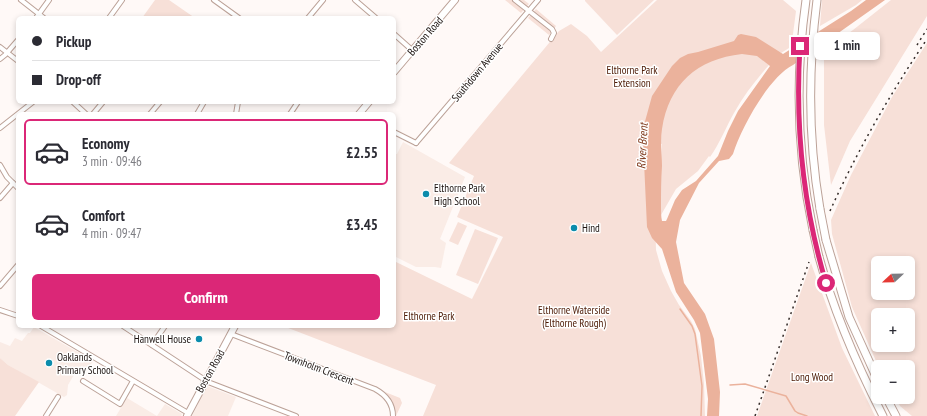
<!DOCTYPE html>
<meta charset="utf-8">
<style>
body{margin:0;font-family:"PT Sans Narrow",sans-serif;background:#f7f7f7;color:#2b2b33;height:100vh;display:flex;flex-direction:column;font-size:15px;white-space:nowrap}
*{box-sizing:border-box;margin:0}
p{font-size:13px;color:#7c7c81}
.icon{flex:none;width:22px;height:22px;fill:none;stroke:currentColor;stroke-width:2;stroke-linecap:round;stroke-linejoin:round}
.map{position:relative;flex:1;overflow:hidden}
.sheet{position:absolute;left:16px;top:112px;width:380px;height:216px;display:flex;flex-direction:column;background:#fff;border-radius:6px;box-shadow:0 2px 6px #0003}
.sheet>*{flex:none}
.hud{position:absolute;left:16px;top:16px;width:380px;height:88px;border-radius:6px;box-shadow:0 2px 6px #0003;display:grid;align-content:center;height:88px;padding:0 16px;background:#fff}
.needle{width:26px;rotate:248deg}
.buttons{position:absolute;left:871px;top:256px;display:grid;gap:8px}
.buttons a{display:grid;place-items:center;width:44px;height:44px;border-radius:6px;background:#fff;box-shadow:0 2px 6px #0003;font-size:20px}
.end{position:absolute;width:18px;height:18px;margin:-9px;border:5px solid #db2777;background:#fff;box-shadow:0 0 0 2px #fff}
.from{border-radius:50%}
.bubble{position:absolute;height:28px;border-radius:6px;background:#fff;box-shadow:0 2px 6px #0003;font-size:13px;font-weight:800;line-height:28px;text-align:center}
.hud b{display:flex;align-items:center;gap:14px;height:38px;font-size:15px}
.hud b+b{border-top:1px solid #e1e1e2}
.hud i{width:10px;height:10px;background:#2b2b33}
ul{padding:7px 0 0;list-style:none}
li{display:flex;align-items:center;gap:12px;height:66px;margin:0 8px 6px;padding:0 8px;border:2px solid transparent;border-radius:6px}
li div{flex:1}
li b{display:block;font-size:15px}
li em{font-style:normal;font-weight:800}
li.selected{border-color:#db2777}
li>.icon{width:36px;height:36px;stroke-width:1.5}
.primary-button{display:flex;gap:8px;margin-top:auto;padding:8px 16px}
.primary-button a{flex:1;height:46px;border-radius:6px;background:#db2777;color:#fff;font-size:16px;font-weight:800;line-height:46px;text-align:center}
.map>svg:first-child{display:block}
.built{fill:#faece6}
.green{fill:#f7e0d8;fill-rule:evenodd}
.water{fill:#ebb29c;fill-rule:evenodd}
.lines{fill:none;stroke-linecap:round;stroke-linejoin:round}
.stream{stroke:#ebb29c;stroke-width:1.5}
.street-casing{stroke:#bca298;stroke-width:6}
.primary-casing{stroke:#bca298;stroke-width:8}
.highway-casing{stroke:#bca298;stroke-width:9}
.street{stroke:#fff;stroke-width:4}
.primary{stroke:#fff;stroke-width:6}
.highway{stroke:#fff;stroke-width:7}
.rail{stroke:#362d2a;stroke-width:1.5;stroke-dasharray:2 4;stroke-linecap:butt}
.highway-bridge-casing{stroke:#bca298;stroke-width:9;stroke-linecap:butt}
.highway-bridge{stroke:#fff;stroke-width:7}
.route{stroke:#db2777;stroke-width:5}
.poi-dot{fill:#0b8cac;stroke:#fff;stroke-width:1.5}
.labels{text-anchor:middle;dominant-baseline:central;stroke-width:3;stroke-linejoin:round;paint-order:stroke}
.street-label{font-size:11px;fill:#1b120f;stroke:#fff}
.park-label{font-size:11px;fill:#4b1903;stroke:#fff}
.poi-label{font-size:11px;fill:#1b120f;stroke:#fff;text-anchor:start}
.water-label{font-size:12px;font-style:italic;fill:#7e391c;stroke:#fff}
</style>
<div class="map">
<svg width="927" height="416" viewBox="0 0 927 416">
<rect width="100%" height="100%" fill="#fff9f7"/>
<!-- built -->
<g class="built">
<polygon points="403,142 465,177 440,239 446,243 441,268 435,267 416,267 394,256 394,154 397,154"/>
<polygon points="34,327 93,361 83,377 75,373 68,385 67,395 64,397 8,365 0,358 0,342 10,346 15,338 22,341 28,333 30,333"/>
<polygon points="207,386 236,397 228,416 192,416"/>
<polygon points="127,398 157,416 165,404 182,414 181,416 116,416"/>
</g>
<!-- green -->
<g class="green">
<polygon points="155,0 169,0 195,18 153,18 150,16 148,18 142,18"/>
<polygon points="505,0 524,0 529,4 521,13"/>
<polygon points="585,0 654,0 617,35 585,1"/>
<path d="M657,0H783L796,11L792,42L790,43L789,48L781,53L780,52L767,63L769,65C756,80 744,95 734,113C726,127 720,143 710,157L709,156L698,171L676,189L661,215L660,187L662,144L653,141L656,250L662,271L671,291L679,305L691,321L695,329L701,356L704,384L705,416H423L436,385L283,326H394V261L472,299L503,237L457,217L474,176L449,163L559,31L571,24L587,36L601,52Z"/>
<polygon points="822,0 862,0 856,5 820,26"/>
<polygon points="891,0 927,0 927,16 850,141 831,185 824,125 824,51 853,30"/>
<polygon points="536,9 556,26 549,35 528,18"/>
<path d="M927,43V416H912L900,406L895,397H908V367H879L876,361L852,307L832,234L831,220L851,175L892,97ZM878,263H908V293H878ZM878,315H908V345H878Z"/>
<polygon points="458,222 467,226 458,245 449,241"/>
<polygon points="475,229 498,238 478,284 456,275"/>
<polygon points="811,263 842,348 875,416 757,416"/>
<polygon points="0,358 8,365 39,382 15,416 0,416"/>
<path d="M385,392L400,398L402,403L396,416C394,406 392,400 385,392Z"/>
</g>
<!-- water -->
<path class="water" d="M866,0H885L793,65C769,77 741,128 733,154L729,159L719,161L699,183L680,220L676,242L684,283L705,314L714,339L720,392L719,416H707L708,399L700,333L694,320L676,292L662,249L652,238L647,227L643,140L644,125L652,96L672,66L680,58L688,54L698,52L734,41L738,35L741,34L756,37L783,54L851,11ZM742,54L757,56L770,66L738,111L728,131L718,156L696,181L682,190L675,200L667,219L666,221H662C661,217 661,211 661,206C661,193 661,180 662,166C662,154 660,141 662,129C669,84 697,59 742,54Z"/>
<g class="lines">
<!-- stream -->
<g class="stream">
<polyline points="680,309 692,326 695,334 702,386 701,416"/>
<polyline points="730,385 745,384 786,396 795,411 798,413 807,416"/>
</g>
<!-- street casing -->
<g class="street-casing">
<g id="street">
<polyline points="21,0 44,18"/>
<polyline points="214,0 239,18"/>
<polyline points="355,0 376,18"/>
<polyline points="515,0 552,29 554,33 551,39"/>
<polyline points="36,18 49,0"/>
<polyline points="109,18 122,0"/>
<polyline points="308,18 323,0"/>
<polyline points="394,34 412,50"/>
<polyline points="0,47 18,61"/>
<polyline points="0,59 5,55 18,40"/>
<polyline points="73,102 86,114"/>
<polyline points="93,114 103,102"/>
<polyline points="150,114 160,102"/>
<polyline points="197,114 204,102"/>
<polyline points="236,114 238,102"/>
<polyline points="290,114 298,102"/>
<polyline points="0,128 33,102"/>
<polyline points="394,132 416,143"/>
<polyline points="416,143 538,0"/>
<polyline points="0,165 7,177 18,188"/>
<polyline points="0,198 13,183"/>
<polyline points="0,286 18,265"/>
<polyline points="0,310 18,316"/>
<polyline points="41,326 188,413"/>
<polyline points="123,326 208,382 296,416"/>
<path d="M231,334L375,389C386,395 393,403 393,416"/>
<polyline points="152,345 165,326"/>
<polyline points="83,381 120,404 133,381"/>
<polyline points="46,416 58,397"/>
</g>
</g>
<!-- primary casing -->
<g class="primary-casing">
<g id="primary">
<polyline points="394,72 455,0"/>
<polyline points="359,114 369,102"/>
<polyline points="187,416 235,326"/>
</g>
</g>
<!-- highway casing -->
<g class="highway-casing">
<g id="highway">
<path d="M806,0C795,77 797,154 813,230"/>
<path d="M817,0C808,70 808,139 820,209"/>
<polyline points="826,240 849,317 878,381"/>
<path d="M819,257C834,313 857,365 883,416"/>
<polyline points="886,397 896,416"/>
</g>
</g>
<!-- street -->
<use href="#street" class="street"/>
<!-- primary -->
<use href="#primary" class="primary"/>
<!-- highway -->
<use href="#highway" class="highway"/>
<!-- rail -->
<g class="rail">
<polyline points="917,45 927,29"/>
<path d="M830,211C857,151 890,94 927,39"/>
<polyline points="755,416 809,262"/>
</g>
<!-- highway-bridge casing -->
<g class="highway-bridge-casing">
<g id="highway-bridge">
<polyline points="820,209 826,240"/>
<polyline points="813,230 819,257"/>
</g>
</g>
<!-- highway-bridge -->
<use href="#highway-bridge" class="highway-bridge"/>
</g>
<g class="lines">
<!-- route -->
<path class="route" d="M800,46C795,127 803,206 826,283"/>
</g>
<!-- markers -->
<g class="poi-dot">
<circle cx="426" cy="194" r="4"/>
<circle cx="574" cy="228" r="4"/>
<circle cx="199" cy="339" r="4"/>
<circle cx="49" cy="363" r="4"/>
</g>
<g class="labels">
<!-- street labels -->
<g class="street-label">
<text transform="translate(425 36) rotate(-49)">Boston Road</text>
<text transform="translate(477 72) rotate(-50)">Southdown Avenue</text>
<text transform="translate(319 368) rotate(21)">Townholm Crescent</text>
<text transform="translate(210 371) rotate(-61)">Boston Road</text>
</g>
<!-- park labels -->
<g class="park-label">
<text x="632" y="70">Elthorne Park<tspan x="632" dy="13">Extension</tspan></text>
<text x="574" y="310">Elthorne Waterside<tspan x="574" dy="13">(Elthorne Rough)</tspan></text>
<text x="429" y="316">Elthorne Park</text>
<text x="812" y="377">Long Wood</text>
</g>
<!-- poi labels -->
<g class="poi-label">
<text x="434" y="188">Elthorne Park<tspan x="434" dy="13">High School</tspan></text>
<text x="582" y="228">Hind</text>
<text x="191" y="339" text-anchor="end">Hanwell House</text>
<text x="57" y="357">Oaklands<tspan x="57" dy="13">Primary School</tspan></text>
</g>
<!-- water labels -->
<g class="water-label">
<text transform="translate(642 146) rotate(-87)">River Brent</text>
</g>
</g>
</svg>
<div class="buttons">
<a><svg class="needle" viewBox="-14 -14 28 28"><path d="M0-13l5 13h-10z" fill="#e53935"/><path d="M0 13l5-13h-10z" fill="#7c7c81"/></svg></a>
<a>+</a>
<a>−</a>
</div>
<i class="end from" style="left:826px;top:283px"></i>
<i class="end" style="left:800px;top:46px"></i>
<div class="bubble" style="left:814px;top:32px;width:66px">1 min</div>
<div class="hud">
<b><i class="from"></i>Pickup</b>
<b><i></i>Drop-off</b>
</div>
<section class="sheet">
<ul>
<li class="selected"><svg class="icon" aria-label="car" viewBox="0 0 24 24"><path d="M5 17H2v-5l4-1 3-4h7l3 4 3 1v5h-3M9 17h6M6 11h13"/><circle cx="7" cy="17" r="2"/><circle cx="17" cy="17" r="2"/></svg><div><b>Economy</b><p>3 min · 09:46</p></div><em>£2.55</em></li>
<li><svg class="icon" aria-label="car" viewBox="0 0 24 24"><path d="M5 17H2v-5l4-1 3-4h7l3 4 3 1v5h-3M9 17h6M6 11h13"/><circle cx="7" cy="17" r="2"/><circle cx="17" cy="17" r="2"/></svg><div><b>Comfort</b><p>4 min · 09:47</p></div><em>£3.45</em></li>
</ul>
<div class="primary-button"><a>Confirm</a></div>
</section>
</div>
